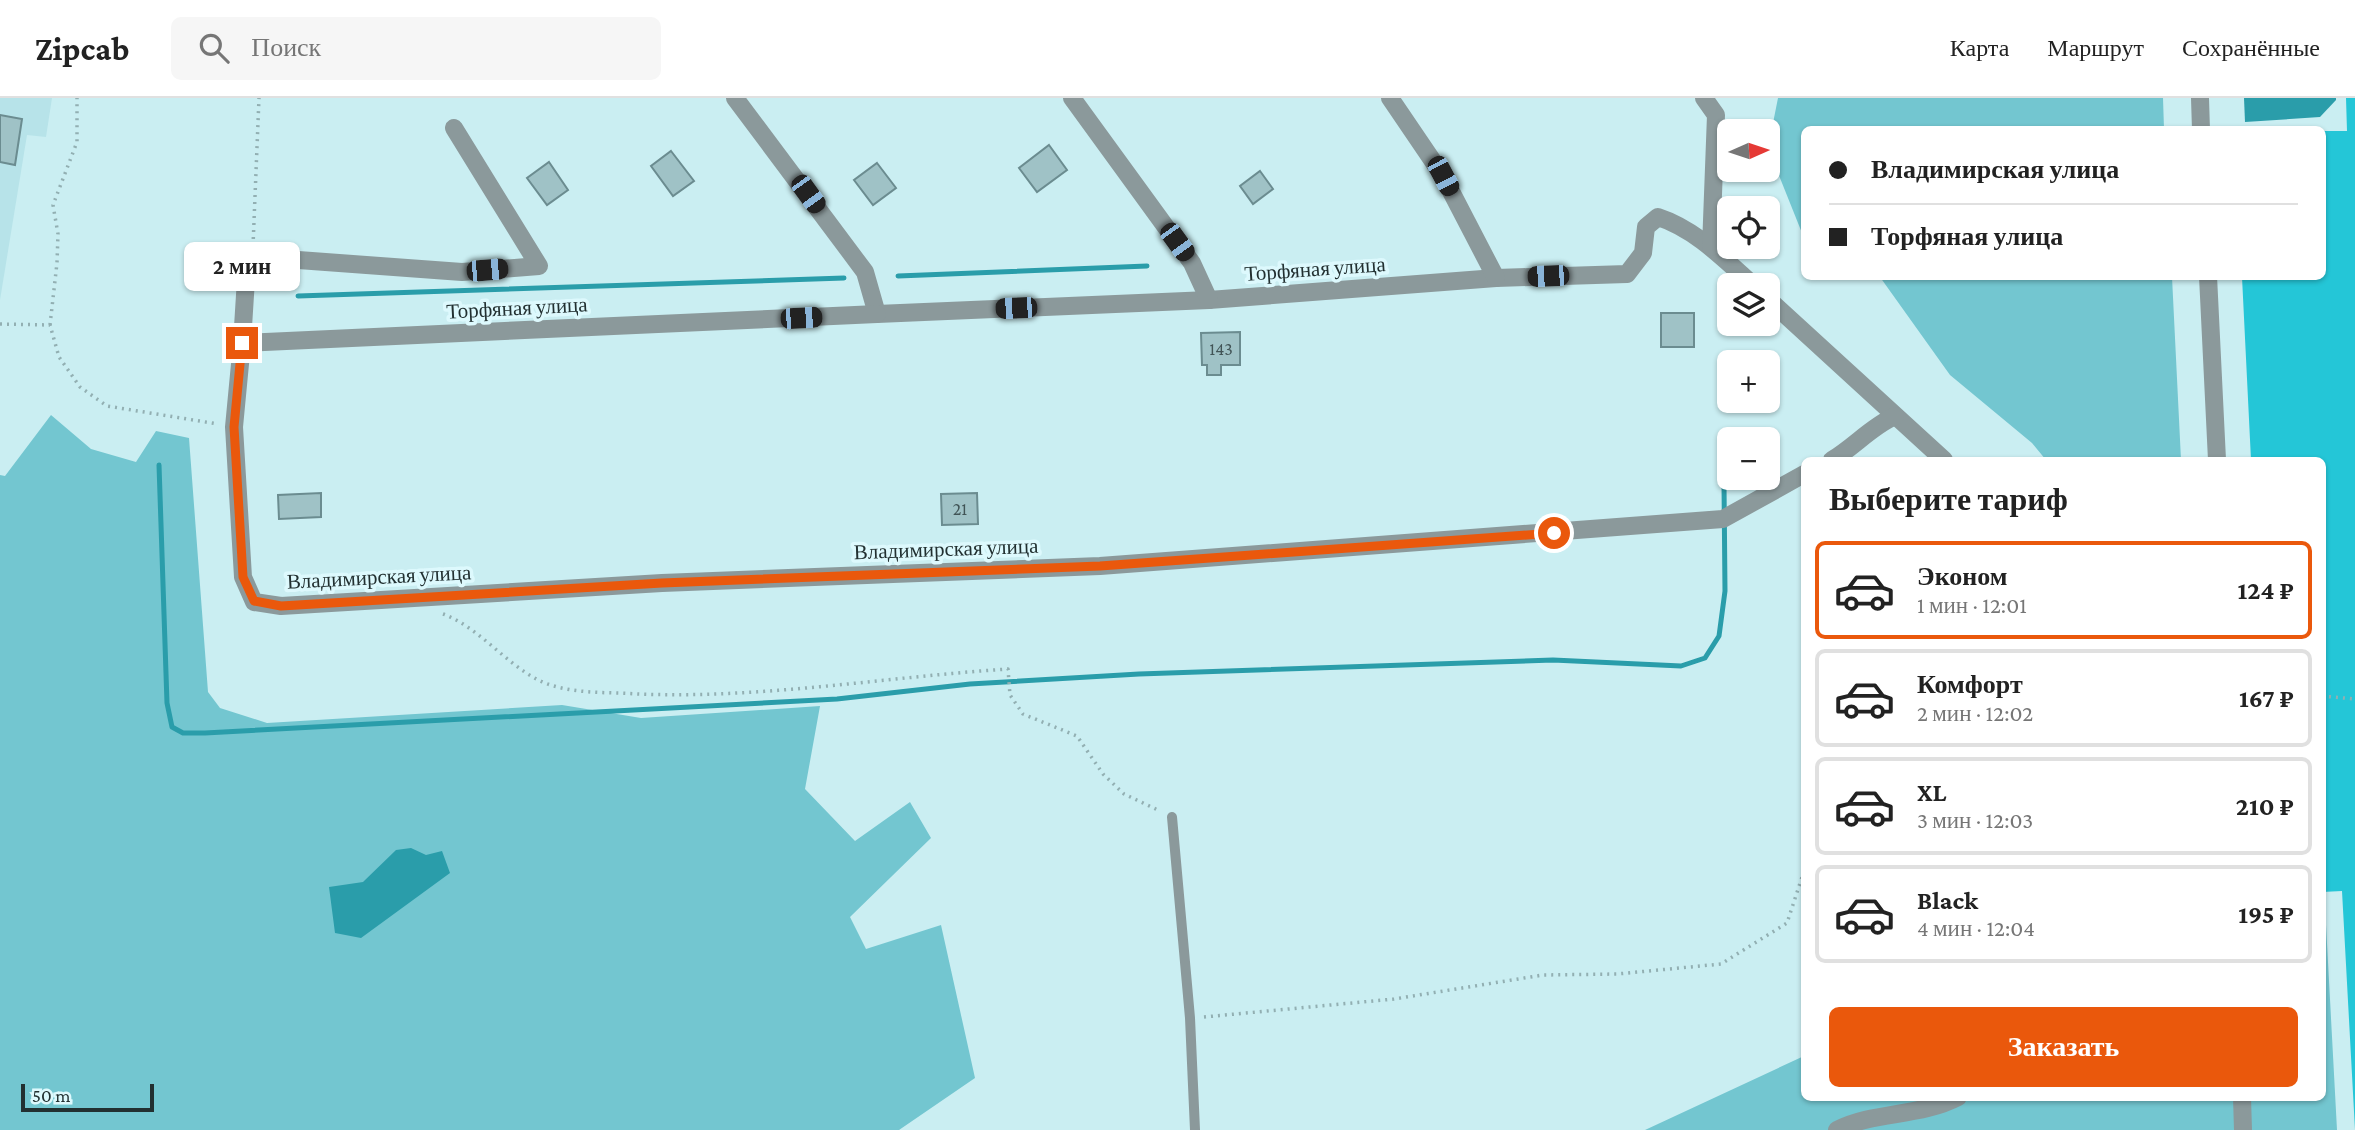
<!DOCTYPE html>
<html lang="ru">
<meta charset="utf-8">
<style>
body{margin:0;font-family:"Crimson Pro",serif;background:#f6f6f6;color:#222;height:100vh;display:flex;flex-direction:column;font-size:26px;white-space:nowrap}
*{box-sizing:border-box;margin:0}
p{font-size:23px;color:#767676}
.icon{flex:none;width:38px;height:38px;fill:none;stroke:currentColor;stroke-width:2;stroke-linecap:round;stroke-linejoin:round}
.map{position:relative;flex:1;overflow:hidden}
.drawer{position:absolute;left:1801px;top:359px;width:525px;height:644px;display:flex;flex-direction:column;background:#fff;border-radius:10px;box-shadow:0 2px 5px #0004}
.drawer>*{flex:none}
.banner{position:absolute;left:1801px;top:28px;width:525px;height:154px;border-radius:10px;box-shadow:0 2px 5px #0004;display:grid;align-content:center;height:154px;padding:0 28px;background:#fff}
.needle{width:46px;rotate:87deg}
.buttons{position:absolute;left:1717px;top:21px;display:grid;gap:14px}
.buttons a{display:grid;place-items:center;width:63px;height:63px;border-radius:10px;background:#fff;box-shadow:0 2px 5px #0004;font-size:35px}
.scale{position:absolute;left:21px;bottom:18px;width:133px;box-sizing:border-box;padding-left:7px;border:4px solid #223031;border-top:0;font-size:19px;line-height:24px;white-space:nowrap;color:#223031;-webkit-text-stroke:5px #ddf9fd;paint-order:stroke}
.end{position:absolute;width:32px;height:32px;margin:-16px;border:9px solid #ea580c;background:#fff;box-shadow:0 0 0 4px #fff}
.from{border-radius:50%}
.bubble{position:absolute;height:49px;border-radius:10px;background:#fff;box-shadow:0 2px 5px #0004;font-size:23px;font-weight:700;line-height:49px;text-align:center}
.car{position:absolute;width:21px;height:42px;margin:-21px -10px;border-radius:9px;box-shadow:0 0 5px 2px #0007;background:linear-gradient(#222 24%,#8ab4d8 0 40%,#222 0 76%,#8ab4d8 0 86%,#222 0)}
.banner b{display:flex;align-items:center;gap:24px;height:66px;font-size:26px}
.banner b+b{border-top:2px solid #e0e0e0}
.banner i{width:18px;height:18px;background:#222}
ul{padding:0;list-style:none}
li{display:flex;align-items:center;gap:21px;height:98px;margin:0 14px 10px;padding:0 14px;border:4px solid #e0e0e0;border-radius:10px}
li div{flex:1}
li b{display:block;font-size:26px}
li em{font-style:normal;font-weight:700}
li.current{border-color:#ea580c}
li>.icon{width:63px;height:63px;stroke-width:1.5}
h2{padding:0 28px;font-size:32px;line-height:84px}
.button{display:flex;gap:14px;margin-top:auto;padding:14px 28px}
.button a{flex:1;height:80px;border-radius:10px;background:#ea580c;color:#fff;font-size:28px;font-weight:700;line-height:80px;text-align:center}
header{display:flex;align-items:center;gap:42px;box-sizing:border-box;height:98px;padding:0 35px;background:#fff;border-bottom:2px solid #e0e0e0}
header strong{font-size:33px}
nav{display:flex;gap:38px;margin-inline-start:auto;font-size:24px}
.search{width:490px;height:63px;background:#f6f6f6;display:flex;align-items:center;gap:18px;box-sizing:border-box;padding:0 24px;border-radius:10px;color:#767676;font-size:26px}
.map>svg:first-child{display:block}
.built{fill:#b7e3e9}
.green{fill:#73c6d0}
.forest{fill:#24c6d7}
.water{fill:#2a9daa}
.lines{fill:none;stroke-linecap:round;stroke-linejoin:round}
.stream{stroke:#2a9daa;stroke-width:5}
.building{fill:#9fc2c6;stroke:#6b8c90;stroke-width:2}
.path{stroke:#92afb2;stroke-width:3.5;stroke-dasharray:2 5;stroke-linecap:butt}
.service{stroke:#8b999b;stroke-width:10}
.minor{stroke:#8b999b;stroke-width:18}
.route{stroke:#ea580c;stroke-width:9}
.labels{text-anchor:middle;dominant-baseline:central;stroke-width:7;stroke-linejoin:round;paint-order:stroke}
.number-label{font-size:18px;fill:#415456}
.street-label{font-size:21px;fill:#223031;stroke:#ddf9fd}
</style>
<header>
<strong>Zipcab</strong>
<div class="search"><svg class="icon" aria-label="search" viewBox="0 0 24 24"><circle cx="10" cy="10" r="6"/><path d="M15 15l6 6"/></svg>Поиск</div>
<nav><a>Карта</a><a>Маршрут</a><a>Сохранённые</a></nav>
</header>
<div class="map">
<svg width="2355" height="1032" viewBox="0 0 2355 1032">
<rect width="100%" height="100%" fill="#caeef2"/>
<!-- built -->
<polygon class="built" points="0,0 52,0 46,39 27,37 0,202"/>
<!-- green -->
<g class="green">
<polygon points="1778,0 2163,0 2164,31 1804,32 1802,135 1768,50"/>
<polygon points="1880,179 2172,179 2181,362 2046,362 2032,345 1950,277"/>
<polygon points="51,317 91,351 136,364 156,333 189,340 208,594 220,610 267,625 562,607 641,620 820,608 805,691 855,743 910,704 931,740 850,819 866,851 941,827 975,980 899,1032 0,1032 0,377 5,378"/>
<polygon points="2325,808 2337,1032 1645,1032 1804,958 1804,999 2322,999 2322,809"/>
</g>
<!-- forest -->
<polygon class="forest" points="2346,0 2355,0 2355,1032 2342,793 2322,794 2322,362 2251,362 2242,179 2322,178 2322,33 2347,33"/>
<!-- water -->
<g class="water">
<polygon points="2244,0 2336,0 2336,2 2320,19 2245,24"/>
<polygon points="411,750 426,757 442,753 450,775 361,840 335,835 329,789 363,784 396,752"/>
</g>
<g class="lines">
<!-- stream -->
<g class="stream">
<polyline points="898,178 1147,168"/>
<polyline points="298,198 844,180"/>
<polyline points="159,367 167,605 172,629 183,635 205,635 837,601 970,586 1139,576 1553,562 1681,568 1705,560 1719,538 1725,493 1724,386"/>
</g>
</g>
<!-- building -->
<g class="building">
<polygon points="0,17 22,21 15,67 0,64"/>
<polygon points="1049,47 1067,72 1037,94 1019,70"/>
<polygon points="671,53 694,83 673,98 651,68"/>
<polygon points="549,64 568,92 547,107 527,80"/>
<polygon points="877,65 896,90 873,107 854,82"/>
<polygon points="1260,73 1273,91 1253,106 1240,88"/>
<rect x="1661" y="215" width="33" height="34"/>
<polygon points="1240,234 1240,267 1221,267 1221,277 1207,277 1207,267 1202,267 1201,235"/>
<polygon points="321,395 321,419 279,421 278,397"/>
<polygon points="977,395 978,426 942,427 941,396"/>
</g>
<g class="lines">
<!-- path -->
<g class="path">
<polyline points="253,148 259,0"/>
<polyline points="0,226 50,227 59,259 80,289 107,308 218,326"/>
<polyline points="50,227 57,165 58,136 53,107 77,44 77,0"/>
<path d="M443,516C484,531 513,577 554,588C581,596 610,594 638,596C762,601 885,579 1008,571L1010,597L1023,616L1077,638L1103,676L1124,696L1160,713"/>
<polyline points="2322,598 2355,601"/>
<polyline points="1204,919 1394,901 1543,877 1617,876 1721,866 1787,825 1804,773"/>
</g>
<!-- service -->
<polyline class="service" points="1172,719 1190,920 1195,1032"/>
<!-- minor -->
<g class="minor">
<path d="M735,0L865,174L877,216L1209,202L1496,180L1627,176L1643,155L1646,129L1658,119C1695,131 1724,161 1753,187"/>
<polyline points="1072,0 1192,165 1209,202"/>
<polyline points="1390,0 1443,78 1496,180"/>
<polyline points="1704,0 1716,17 1711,149"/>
<polyline points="2200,0 2201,32"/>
<polyline points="2208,178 2217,362"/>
<polyline points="1768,201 1944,362"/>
<polyline points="877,216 242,245 234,329 243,479 254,504 281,508 662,485 1100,468 1723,421 1804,376"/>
<polyline points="242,245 246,181 252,167 271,160 462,174 539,168 454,30"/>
<path d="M1832,362C1854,349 1872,328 1895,318"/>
<polyline points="2242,999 2243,1032"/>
<path d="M1837,1032C1874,1013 1920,1019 1958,999"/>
</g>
</g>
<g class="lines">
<!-- route -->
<polyline class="route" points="242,245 234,329 243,479 254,503 281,508 662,485 1100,468 1554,435"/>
</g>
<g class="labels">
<!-- number labels -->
<g class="number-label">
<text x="1221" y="251">143</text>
<text x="960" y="411">21</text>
</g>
<!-- street labels -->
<g class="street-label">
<text transform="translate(1315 171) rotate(-4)">Торфяная улица</text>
<text transform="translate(517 210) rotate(-3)">Торфяная улица</text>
<text transform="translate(946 451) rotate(-2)">Владимирская улица</text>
<text transform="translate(379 479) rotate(-3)">Владимирская улица</text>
</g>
</g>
</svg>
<div class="buttons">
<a><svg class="needle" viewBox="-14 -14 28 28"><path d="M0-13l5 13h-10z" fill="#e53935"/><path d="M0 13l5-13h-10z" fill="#767676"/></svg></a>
<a><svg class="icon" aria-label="locate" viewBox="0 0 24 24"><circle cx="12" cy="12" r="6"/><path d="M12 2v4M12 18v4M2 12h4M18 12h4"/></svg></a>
<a><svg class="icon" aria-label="layers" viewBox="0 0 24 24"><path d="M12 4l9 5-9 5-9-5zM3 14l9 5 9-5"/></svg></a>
<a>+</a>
<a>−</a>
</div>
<div class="scale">50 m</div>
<i class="end from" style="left:1554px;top:435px"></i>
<i class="end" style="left:242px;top:245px"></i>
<div class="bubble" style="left:184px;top:144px;width:116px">2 мин</div>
<i class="car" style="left:1443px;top:78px;rotate:152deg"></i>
<i class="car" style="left:808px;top:96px;rotate:144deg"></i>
<i class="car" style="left:1177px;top:144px;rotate:144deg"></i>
<i class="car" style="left:487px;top:172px;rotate:85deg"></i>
<i class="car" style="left:1548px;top:178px;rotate:268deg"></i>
<i class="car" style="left:1016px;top:210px;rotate:268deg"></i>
<i class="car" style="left:801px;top:220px;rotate:87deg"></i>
<div class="banner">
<b><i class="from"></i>Владимирская улица</b>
<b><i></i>Торфяная улица</b>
</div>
<section class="drawer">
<h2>Выберите тариф</h2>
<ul>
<li class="current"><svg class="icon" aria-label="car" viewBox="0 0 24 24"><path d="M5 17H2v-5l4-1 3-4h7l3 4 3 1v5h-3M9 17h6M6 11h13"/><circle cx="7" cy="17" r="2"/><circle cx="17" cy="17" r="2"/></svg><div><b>Эконом</b><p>1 мин · 12:01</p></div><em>124 ₽</em></li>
<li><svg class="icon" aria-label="car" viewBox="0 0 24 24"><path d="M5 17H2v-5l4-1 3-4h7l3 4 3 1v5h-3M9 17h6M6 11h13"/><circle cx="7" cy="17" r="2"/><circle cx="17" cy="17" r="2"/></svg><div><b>Комфорт</b><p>2 мин · 12:02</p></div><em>167 ₽</em></li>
<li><svg class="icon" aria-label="car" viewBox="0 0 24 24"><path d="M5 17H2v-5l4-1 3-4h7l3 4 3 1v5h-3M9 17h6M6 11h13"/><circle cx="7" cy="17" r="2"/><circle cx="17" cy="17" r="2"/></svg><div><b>XL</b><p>3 мин · 12:03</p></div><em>210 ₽</em></li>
<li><svg class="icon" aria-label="car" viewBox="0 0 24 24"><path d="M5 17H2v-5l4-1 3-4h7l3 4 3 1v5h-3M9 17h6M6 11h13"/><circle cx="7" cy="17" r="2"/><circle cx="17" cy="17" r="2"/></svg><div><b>Black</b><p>4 мин · 12:04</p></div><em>195 ₽</em></li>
</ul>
<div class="button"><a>Заказать</a></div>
</section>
</div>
